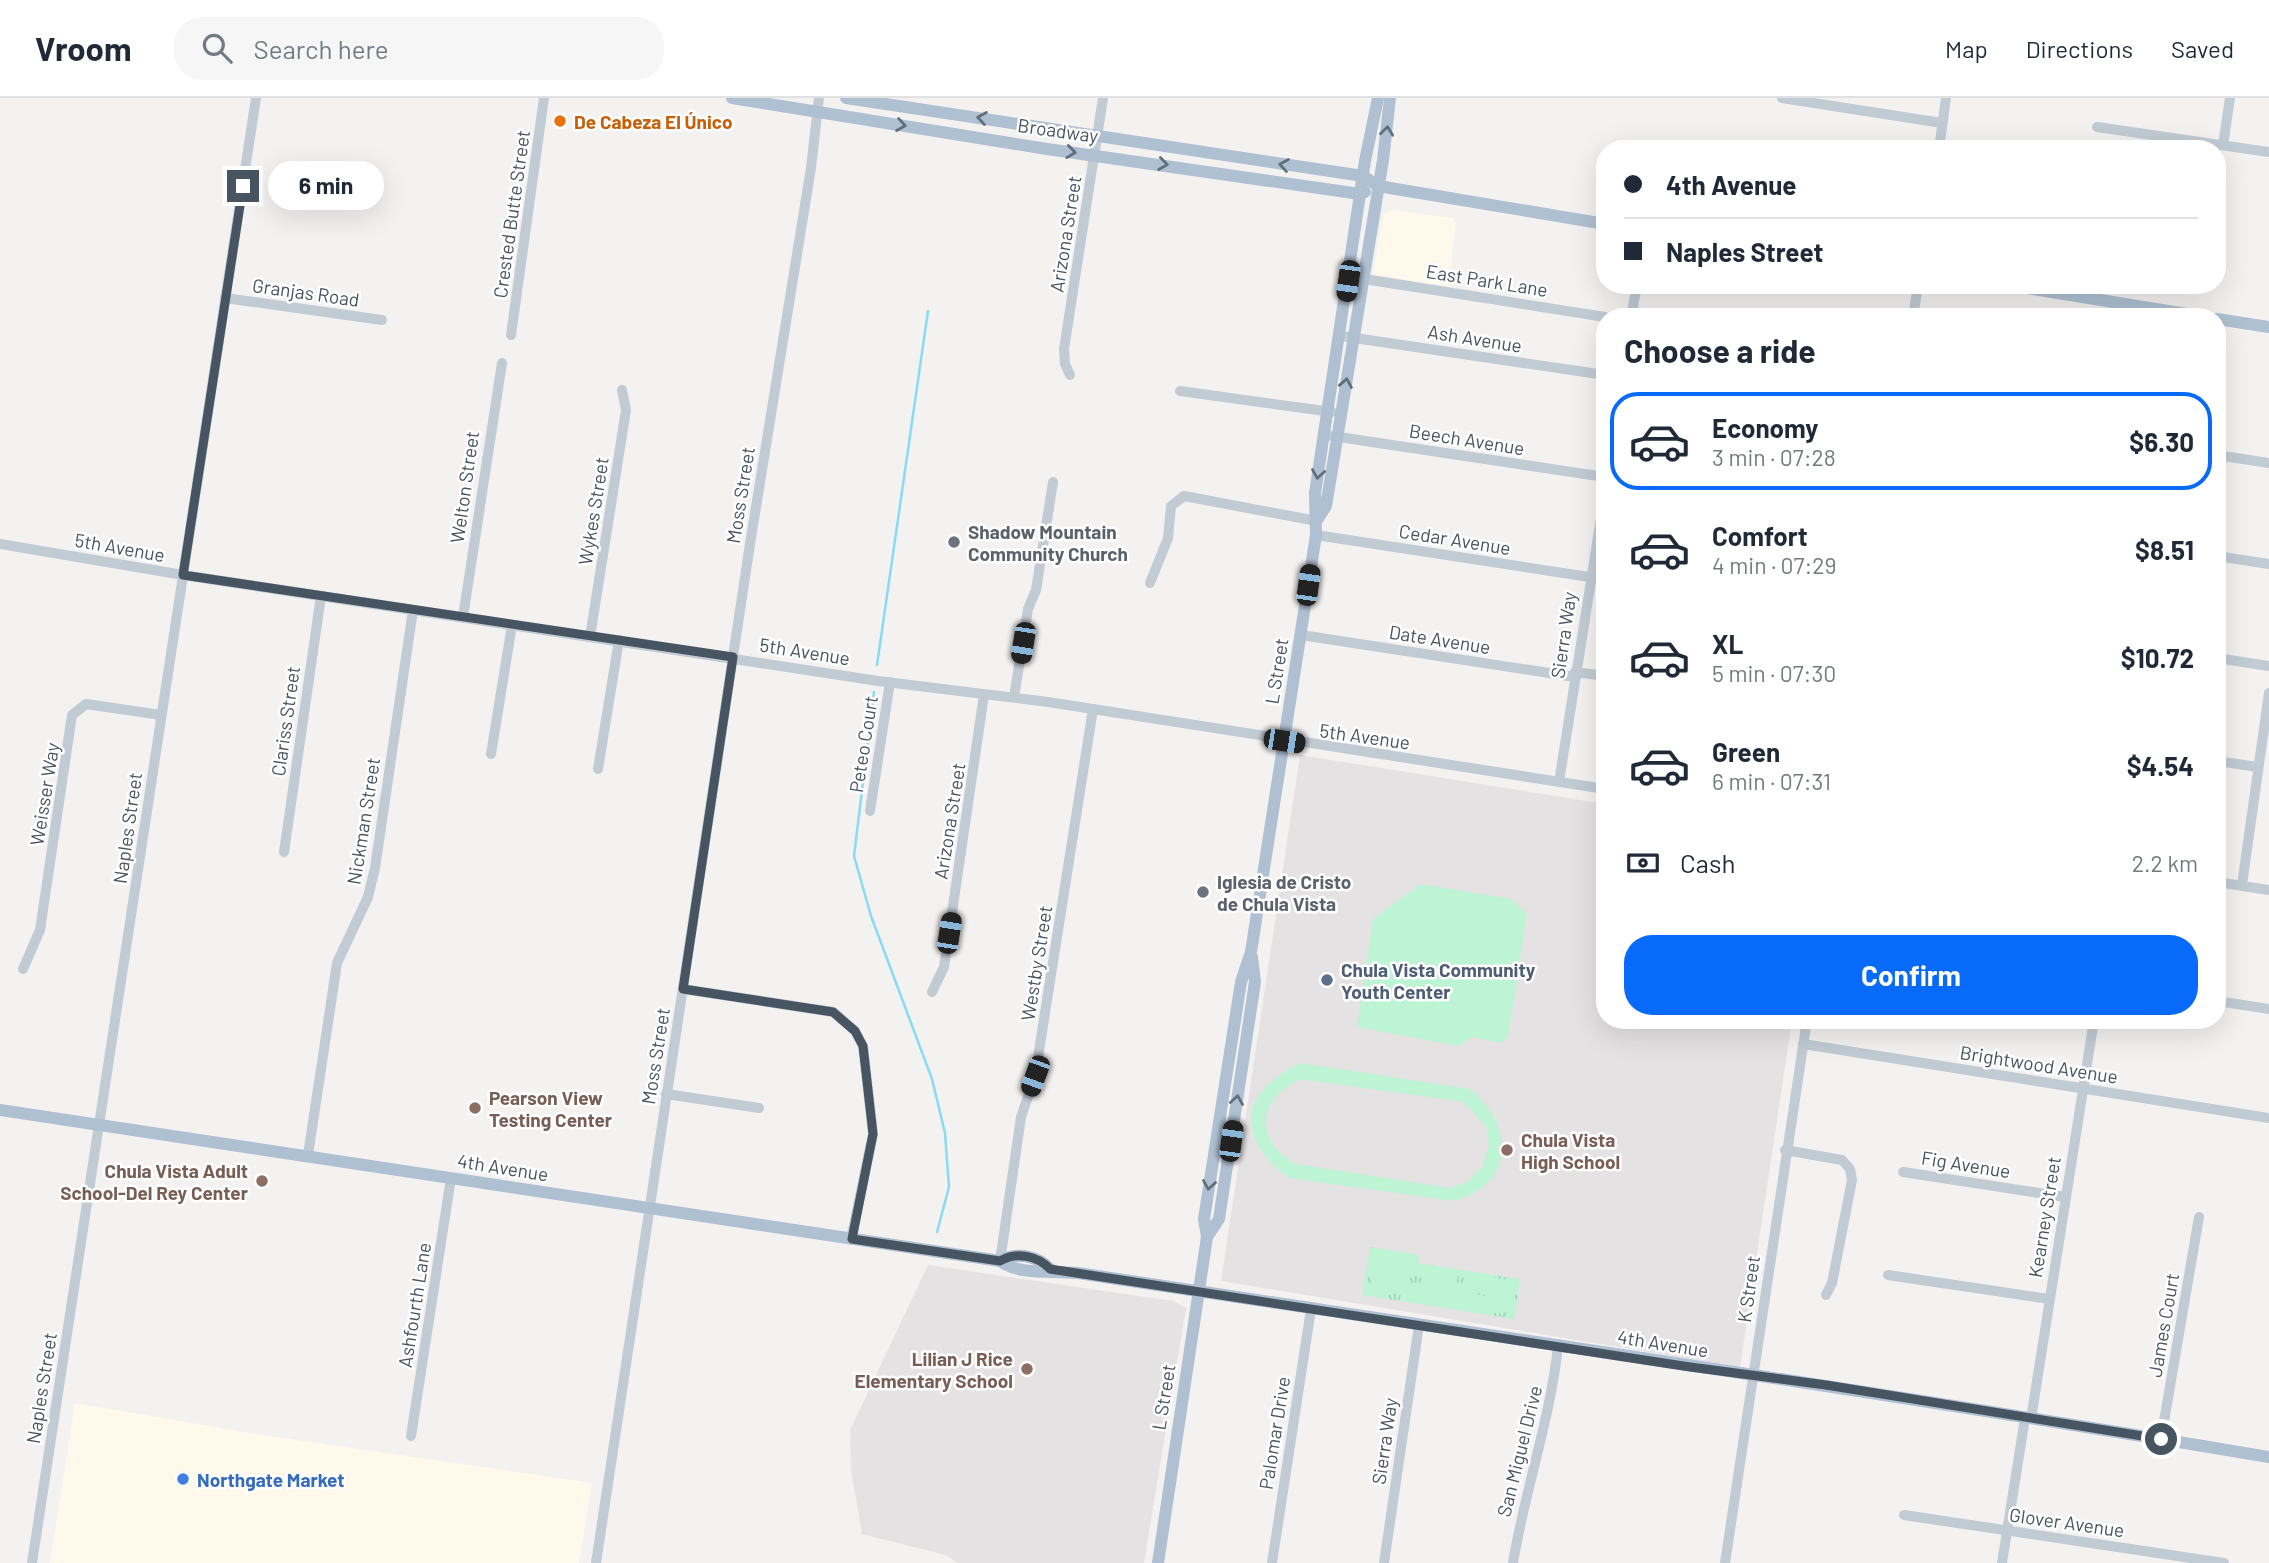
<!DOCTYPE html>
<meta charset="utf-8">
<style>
body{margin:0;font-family:Barlow,sans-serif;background:#f6f6f7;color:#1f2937;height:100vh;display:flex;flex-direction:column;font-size:26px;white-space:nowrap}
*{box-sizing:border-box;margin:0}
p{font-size:23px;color:#747a83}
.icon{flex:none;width:38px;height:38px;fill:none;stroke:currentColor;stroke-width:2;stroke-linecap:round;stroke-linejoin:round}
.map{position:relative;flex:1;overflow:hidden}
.drawer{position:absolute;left:1596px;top:210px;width:630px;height:721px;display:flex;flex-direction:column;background:#fff;border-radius:28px;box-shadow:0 7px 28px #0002}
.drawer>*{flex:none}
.banner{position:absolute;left:1596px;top:42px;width:630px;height:154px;border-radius:28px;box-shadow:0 7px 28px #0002;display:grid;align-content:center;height:154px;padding:0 28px;background:#fff}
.end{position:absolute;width:32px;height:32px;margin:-16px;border:9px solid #475461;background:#fff;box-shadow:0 0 0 4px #fff}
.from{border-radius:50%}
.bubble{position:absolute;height:49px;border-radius:24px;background:#fff;box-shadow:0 7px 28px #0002;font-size:23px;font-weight:700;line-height:49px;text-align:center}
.car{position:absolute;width:21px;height:42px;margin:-21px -10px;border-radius:9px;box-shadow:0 0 5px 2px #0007;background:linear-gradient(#222 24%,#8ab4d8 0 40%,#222 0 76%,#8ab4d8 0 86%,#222 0)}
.banner b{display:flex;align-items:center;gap:24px;height:66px;font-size:26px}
.banner b+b{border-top:2px solid #e0e1e3}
.banner i{width:18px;height:18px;background:#1f2937}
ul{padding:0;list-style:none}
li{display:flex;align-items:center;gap:21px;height:98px;margin:0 14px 10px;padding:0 14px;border:4px solid transparent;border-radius:28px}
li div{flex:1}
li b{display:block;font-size:26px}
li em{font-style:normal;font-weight:700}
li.selected{border-color:#076af8}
li>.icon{width:63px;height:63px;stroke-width:1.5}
h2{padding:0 28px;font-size:32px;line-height:84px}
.pay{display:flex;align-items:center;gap:18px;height:77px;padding:0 28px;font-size:26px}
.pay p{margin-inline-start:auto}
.action{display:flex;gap:14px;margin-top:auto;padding:14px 28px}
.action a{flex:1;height:80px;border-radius:28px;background:#076af8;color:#fff;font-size:28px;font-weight:700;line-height:80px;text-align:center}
header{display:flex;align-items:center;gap:42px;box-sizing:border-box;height:98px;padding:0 35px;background:#fff;border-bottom:2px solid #e0e1e3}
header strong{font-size:33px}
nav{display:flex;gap:38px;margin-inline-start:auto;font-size:24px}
.search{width:490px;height:63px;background:#f6f6f7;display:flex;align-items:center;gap:18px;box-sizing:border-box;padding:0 24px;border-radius:28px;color:#747a83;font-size:26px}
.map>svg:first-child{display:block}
.commercial{fill:#fef9eb}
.education{fill:#e5e2e3}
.park{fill:url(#park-tufts)}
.pitch{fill:#bdf4d4;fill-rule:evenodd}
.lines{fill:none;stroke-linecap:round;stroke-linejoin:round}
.stream{stroke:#86dbf5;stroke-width:2.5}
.minor{stroke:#c1cbd4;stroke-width:10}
.major{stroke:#afc0d2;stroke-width:12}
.oneway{stroke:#616f7d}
.route{stroke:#475461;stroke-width:9}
.food-dot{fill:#e8710a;stroke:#fff;stroke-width:2.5}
.worship-dot{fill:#6b7280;stroke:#fff;stroke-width:2.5}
.service-dot{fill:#5c6f8a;stroke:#fff;stroke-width:2.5}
.education-dot{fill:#8d6e63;stroke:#fff;stroke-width:2.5}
.shop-dot{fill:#3f7fe0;stroke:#fff;stroke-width:2.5}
.labels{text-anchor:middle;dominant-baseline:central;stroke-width:5;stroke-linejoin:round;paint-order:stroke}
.food-label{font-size:19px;font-weight:bold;fill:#c56008;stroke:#fff;text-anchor:start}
.street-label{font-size:19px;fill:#475461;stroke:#fff}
.worship-label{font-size:19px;font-weight:bold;fill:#5b616d;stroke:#fff;text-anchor:start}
.service-label{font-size:19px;font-weight:bold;fill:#4e5e75;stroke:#fff;text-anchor:start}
.education-label{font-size:19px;font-weight:bold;fill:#785e54;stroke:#fff;text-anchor:start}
.shop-label{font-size:19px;font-weight:bold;fill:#366cbe;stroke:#fff;text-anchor:start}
</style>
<header>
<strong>Vroom</strong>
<div class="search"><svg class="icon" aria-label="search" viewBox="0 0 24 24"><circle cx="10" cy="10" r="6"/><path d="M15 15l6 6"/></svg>Search here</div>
<nav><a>Map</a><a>Directions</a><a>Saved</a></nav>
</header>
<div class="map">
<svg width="2269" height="1465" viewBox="0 0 2269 1465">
<defs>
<pattern id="park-tufts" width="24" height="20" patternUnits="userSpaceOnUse" patternTransform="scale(1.75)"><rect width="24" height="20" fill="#bdf4d4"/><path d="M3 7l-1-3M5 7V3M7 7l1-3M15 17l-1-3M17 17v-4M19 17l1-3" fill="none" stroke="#a4d3b9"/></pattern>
</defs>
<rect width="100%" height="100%" fill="#f4f1f1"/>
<!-- commercial -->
<g class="commercial">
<polygon points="1393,112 1453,120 1456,125 1448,189 1373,176 1383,117"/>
<polygon points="75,1305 256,1336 592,1385 579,1465 50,1465"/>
</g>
<!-- education -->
<g class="education">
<polygon points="1300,657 1605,706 1605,922 1792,922 1740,1269 1221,1183"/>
<polygon points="928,1167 1173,1203 1186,1210 1144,1465 958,1465 946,1457 862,1436 851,1372 850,1332"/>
</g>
<!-- park -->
<polygon class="park" points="1370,1149 1419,1157 1418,1165 1520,1181 1514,1221 1362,1197"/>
<!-- pitch -->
<g class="pitch">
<polygon points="1421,786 1511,801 1527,816 1508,939 1501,945 1473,939 1458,948 1357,929 1373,821"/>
<path d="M1301,965L1470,991C1516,1028 1515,1087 1453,1103L1290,1080C1250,1053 1233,1013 1277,979C1285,974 1292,968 1301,965ZM1300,981L1464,1004L1487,1030L1489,1048L1482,1069L1467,1084L1451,1090L1295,1066C1253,1040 1257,1003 1300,981Z"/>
<polygon points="1377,1157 1409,1162 1407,1177 1374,1172"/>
<polygon points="1426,1170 1458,1175 1456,1190 1423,1184"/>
<polygon points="1373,1177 1406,1182 1404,1197 1371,1192"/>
<polygon points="1476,1177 1508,1182 1506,1197 1473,1192"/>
<polygon points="1423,1188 1455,1193 1453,1208 1421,1203"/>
<polygon points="1473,1196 1505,1201 1503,1216 1470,1211"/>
</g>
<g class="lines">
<!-- stream -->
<g class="stream">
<polyline points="877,567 928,213"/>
<polyline points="874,594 854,758 871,818 932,981 945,1035 949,1089 937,1134"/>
</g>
<!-- minor -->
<g class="minor">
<polyline points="1782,0 1942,25"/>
<polyline points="2097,29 2269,54"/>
<polyline points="2223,47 2230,0"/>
<polyline points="1939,51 1946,0"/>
<polyline points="1364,181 1605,219"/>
<polyline points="225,200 382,222"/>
<polyline points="1631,219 1637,187"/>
<polyline points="1913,219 1918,187"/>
<polyline points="511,237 544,0"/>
<polyline points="1341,238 1605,277"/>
<polyline points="1070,277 1065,266 1064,251 1103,0"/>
<polyline points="1180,293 1332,314"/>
<polyline points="1332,338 1605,379"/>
<polyline points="2217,357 2269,365"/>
<polyline points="1316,437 1589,479"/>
<polyline points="0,446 183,477 878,583 1048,604 1605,691"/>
<polyline points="2217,458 2269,466"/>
<polyline points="1150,485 1168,440 1171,408 1184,398 1317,423"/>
<polyline points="463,519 502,265"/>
<polyline points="1301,537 1575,579"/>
<polyline points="590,539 626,312 622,292"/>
<polyline points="2217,560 2269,568"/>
<polyline points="1575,574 1605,578"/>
<polyline points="1014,599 1028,511 1036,492 1053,384"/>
<polyline points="491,656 512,527"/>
<polyline points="2217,663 2258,669"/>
<polyline points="598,671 619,542"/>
<polyline points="1559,684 1605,395"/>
<polyline points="870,713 890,584"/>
<polyline points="284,754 321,498"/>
<polyline points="2217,784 2269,792"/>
<polyline points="2242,787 2269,595"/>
<polyline points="23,871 40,832 72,617 86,606 161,617"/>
<polyline points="683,891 833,914 855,933 863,948 873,1036 851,1141"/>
<polyline points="932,894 944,869 984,597"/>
<polyline points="2217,903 2269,911"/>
<polyline points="1803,946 2269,1020"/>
<polyline points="666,996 759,1010"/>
<polyline points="1785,1052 1842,1062 1850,1071 1852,1082 1832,1185 1826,1197"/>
<polyline points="308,1057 337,865 368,799 375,770 413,512"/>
<polyline points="1903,1074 2065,1099"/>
<polyline points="1000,1163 1021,1019 1035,978 1093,611"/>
<polyline points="1888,1177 2049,1201"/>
<polyline points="2031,1321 2094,922"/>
<polyline points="411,1338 451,1080"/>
<polyline points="2161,1341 2199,1119"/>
<polyline points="1904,1417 2224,1465"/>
<polyline points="32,1465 256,0"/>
<polyline points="596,1465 750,446 811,70 819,0"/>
<polyline points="1272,1465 1311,1211"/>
<polyline points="1384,1465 1419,1227"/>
<path d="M1513,1465C1525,1391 1550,1323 1558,1248"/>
<polyline points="1725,1465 1807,922"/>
<polyline points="2002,1465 2025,1320"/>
</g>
<!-- major -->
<g class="major">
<polyline points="732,0 1047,51 1360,96 1365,94"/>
<polyline points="846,0 1363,78 1378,88 1605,126"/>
<polyline points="2008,187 2205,219"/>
<polyline points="2217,221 2269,229"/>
<polyline points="1317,422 1326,408 1383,62 1390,0"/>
<path d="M0,1012L1000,1163C1020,1178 1054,1172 1078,1175C1475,1235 1873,1293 2269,1359"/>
<polyline points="1207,1139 1219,1121 1255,884 1252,859"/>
<path d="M1000,1163C1016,1153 1038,1158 1050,1171"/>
<polyline points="1158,1465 1207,1139 1204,1121 1241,884 1251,854 1316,437 1315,395 1365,63 1378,0"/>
</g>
</g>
<!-- one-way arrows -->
<defs><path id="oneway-chevron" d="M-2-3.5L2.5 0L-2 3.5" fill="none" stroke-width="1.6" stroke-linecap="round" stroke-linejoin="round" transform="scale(1.75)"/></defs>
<g class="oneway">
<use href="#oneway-chevron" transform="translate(982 20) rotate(-171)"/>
<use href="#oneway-chevron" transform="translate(901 27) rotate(9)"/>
<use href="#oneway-chevron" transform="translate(1387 33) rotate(-83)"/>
<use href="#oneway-chevron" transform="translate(1071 54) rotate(7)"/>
<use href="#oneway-chevron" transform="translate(1163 66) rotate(8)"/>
<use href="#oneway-chevron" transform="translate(1284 67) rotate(-171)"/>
<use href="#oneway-chevron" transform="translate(1346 285) rotate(-80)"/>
<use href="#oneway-chevron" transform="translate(1318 376) rotate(99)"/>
<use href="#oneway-chevron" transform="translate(1237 1002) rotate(-81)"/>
<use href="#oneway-chevron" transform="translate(1209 1087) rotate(99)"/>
</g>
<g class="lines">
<!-- route -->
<path class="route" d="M243,88L183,477L733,559L683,891L833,914L855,933L863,948L873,1036L852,1141L1000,1163C1016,1153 1038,1158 1050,1171L1690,1269L1826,1287L2161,1341"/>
</g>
<!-- markers -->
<circle class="food-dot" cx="560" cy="23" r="7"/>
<g class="worship-dot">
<circle cx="954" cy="444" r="7"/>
<circle cx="1203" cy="794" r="7"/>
</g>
<circle class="service-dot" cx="1327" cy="882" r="7"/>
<g class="education-dot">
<circle cx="475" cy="1010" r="7"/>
<circle cx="1507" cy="1052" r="7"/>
<circle cx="262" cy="1083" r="7"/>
<circle cx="1027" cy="1271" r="7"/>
</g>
<circle class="shop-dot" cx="183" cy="1381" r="7"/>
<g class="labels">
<!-- food labels -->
<g class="food-label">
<text x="574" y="23">De Cabeza El Único</text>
</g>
<!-- street labels -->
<g class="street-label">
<text transform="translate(1058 32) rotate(8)">Broadway</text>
<text transform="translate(511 116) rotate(-82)">Crested Butte Street</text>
<text transform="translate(1065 136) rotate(-81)">Arizona Street</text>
<text transform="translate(1487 182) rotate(9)">East Park Lane</text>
<text transform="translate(306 194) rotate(8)">Granjas Road</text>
<text transform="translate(1475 240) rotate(9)">Ash Avenue</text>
<text transform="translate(1467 341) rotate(9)">Beech Avenue</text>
<text transform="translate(464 389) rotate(-82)">Welton Street</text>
<text transform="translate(740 397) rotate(-81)">Moss Street</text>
<text transform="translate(593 413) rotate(-81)">Wykes Street</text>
<text transform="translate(1455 441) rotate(9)">Cedar Avenue</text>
<text transform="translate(120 449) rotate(10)">5th Avenue</text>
<text transform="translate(1563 537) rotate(-82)">Sierra Way</text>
<text transform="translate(1440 541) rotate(9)">Date Avenue</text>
<text transform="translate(805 553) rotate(9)">5th Avenue</text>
<text transform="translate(1276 573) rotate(-81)">L Street</text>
<text transform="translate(285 623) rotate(-82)">Clariss Street</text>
<text transform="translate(1365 638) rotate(8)">5th Avenue</text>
<text transform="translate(863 646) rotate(-81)">Peteo Court</text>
<text transform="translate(44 696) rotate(-81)">Weisser Way</text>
<text transform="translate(363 723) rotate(-81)">Nickman Street</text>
<text transform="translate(949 723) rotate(-81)">Arizona Street</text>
<text transform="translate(127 730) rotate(-82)">Naples Street</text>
<text transform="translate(1036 865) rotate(-81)">Westby Street</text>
<text transform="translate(655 958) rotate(-81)">Moss Street</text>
<text transform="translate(2039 966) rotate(9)">Brightwood Avenue</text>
<text transform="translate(1966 1066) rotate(9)">Fig Avenue</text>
<text transform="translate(503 1069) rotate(9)">4th Avenue</text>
<text transform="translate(2044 1119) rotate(-81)">Kearney Street</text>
<text transform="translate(1748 1191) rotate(-82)">K Street</text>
<text transform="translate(414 1207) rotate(-81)">Ashfourth Lane</text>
<text transform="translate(2163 1227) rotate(-80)">James Court</text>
<text transform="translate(1663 1245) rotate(9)">4th Avenue</text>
<text transform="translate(41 1290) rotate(-81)">Naples Street</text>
<text transform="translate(1163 1299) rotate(-81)">L Street</text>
<text transform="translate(1274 1335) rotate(-81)">Palomar Drive</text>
<text transform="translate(1384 1343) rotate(-82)">Sierra Way</text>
<text transform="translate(1519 1353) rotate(-76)">San Miguel Drive</text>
<text transform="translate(2067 1424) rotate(8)">Glover Avenue</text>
</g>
<!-- worship labels -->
<g class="worship-label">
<text x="968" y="433">Shadow Mountain<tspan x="968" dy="22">Community Church</tspan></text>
<text x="1217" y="783">Iglesia de Cristo<tspan x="1217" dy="22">de Chula Vista</tspan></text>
</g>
<!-- service labels -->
<g class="service-label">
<text x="1341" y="871">Chula Vista Community<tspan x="1341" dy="22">Youth Center</tspan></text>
</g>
<!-- education labels -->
<g class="education-label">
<text x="489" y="999">Pearson View<tspan x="489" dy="22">Testing Center</tspan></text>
<text x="1521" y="1041">Chula Vista<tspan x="1521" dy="22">High School</tspan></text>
<text x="248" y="1072" text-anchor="end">Chula Vista Adult<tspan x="248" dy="22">School-Del Rey Center</tspan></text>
<text x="1013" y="1260" text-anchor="end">Lilian J Rice<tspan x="1013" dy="22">Elementary School</tspan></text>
</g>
<!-- shop labels -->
<g class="shop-label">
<text x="197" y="1381">Northgate Market</text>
</g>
</g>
</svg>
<i class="end from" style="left:2161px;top:1341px"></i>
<i class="end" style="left:243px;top:88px"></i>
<div class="bubble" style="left:268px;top:63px;width:116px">6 min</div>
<i class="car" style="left:1348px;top:183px;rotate:188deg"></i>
<i class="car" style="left:1308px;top:487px;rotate:8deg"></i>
<i class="car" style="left:1023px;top:545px;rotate:189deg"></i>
<i class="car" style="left:1284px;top:643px;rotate:99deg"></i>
<i class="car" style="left:949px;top:835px;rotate:9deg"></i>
<i class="car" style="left:1035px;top:978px;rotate:200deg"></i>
<i class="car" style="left:1231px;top:1043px;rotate:8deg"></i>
<div class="banner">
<b><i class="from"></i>4th Avenue</b>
<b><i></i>Naples Street</b>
</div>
<section class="drawer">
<h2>Choose a ride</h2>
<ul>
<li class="selected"><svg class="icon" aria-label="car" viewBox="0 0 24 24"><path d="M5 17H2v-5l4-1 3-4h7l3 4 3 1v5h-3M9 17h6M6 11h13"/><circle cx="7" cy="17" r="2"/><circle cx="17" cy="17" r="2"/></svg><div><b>Economy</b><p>3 min · 07:28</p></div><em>$6.30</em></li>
<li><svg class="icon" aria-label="car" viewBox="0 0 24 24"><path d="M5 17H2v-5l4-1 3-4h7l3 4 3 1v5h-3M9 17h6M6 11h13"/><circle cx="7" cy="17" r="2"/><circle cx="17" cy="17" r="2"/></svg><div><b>Comfort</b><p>4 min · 07:29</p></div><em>$8.51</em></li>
<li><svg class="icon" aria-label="car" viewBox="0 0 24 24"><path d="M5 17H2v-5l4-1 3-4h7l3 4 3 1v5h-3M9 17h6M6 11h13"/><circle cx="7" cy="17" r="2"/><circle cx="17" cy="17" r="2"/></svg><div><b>XL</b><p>5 min · 07:30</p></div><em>$10.72</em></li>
<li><svg class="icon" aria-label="car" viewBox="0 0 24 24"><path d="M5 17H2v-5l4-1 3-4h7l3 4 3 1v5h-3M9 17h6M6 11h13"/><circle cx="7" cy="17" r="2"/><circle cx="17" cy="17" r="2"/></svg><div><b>Green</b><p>6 min · 07:31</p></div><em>$4.54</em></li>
</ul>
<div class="pay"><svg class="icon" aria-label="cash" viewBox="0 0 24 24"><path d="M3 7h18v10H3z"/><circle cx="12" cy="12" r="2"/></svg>Cash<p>2.2 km</p></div>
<div class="action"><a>Confirm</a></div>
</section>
</div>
